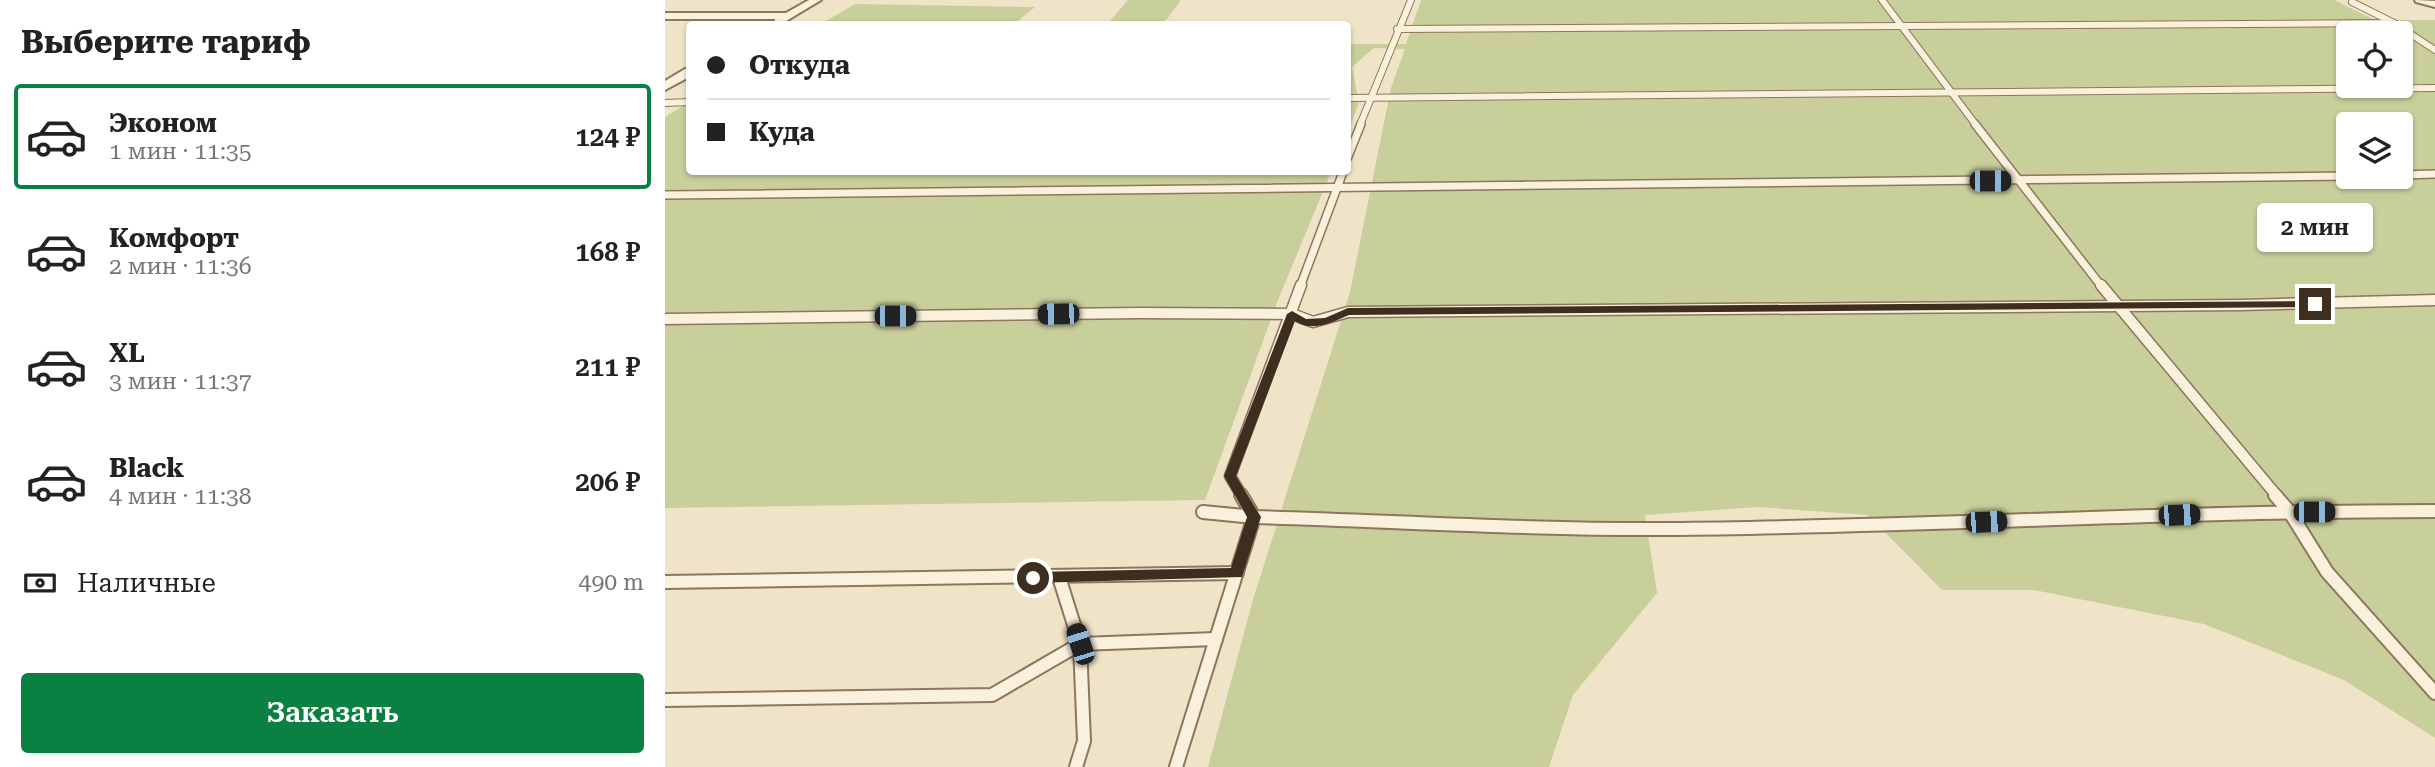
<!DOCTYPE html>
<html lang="ru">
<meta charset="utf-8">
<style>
body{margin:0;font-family:"Roboto Serif",serif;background:#f2f2f2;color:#222;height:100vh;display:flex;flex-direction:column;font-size:26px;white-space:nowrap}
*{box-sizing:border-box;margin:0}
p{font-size:23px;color:#767676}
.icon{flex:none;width:38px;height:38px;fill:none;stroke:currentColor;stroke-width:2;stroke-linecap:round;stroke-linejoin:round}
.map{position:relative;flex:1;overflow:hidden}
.panel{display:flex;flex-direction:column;background:#fff;width:665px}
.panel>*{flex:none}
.banner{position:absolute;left:21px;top:21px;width:665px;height:154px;border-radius:7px;box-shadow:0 2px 5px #0004;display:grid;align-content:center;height:154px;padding:0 21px;background:#fff}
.fabs{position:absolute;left:1671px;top:21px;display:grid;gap:14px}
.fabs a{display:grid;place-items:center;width:77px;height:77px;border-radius:7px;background:#fff;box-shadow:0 2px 5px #0004;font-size:35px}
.end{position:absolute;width:32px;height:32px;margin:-16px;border:9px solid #3d2e20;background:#fff;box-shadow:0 0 0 4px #fff}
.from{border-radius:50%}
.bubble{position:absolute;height:49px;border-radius:7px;background:#fff;box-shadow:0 2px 5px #0004;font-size:23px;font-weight:600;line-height:49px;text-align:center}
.car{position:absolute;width:21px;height:42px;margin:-21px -10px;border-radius:9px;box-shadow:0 0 5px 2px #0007;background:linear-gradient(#222 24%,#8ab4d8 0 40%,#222 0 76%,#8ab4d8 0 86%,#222 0)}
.banner b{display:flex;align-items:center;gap:24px;height:66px;font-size:26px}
.banner b+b{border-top:2px solid #e0e0e0}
.banner i{width:18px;height:18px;background:#222}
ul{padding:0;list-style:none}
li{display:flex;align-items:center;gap:21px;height:105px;margin:0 14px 10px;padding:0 7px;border:4px solid transparent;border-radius:7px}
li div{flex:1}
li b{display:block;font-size:26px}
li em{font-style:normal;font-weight:600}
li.selected{border-color:#0b8043}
li>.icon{width:63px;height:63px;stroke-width:1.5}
h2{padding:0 21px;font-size:32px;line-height:84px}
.pay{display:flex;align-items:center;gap:18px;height:77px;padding:0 21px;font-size:26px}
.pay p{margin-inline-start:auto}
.cta{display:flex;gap:14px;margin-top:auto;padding:14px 21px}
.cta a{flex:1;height:80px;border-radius:7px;background:#0b8043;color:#fff;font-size:28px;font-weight:600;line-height:80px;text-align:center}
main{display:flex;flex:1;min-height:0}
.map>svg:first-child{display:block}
.green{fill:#c9cf9b;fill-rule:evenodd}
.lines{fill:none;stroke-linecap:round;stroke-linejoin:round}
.lane-far3-casing{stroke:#8d765c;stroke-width:8}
.lane-far2-casing{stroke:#8d765c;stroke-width:10}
.lane-far1-casing{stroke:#8d765c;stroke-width:13}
.lane-casing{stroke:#8d765c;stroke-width:16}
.street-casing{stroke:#8d765c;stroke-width:4}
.lane-far3{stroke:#faf1dc;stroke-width:6}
.lane-far2{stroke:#faf1dc;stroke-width:7}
.lane-far1{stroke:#faf1dc;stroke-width:10}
.lane{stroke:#faf1dc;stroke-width:12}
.street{fill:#faf1dc;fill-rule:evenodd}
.route{fill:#3d2e20}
</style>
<main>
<section class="panel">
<h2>Выберите тариф</h2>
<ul>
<li class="selected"><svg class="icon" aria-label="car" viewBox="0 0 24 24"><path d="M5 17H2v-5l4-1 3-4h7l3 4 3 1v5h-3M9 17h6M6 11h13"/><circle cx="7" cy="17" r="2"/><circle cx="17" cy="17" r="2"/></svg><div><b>Эконом</b><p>1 мин · 11:35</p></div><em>124 ₽</em></li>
<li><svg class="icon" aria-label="car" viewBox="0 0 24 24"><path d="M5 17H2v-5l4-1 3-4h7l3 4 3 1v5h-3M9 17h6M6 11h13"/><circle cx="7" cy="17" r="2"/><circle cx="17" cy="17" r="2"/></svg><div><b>Комфорт</b><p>2 мин · 11:36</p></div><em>168 ₽</em></li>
<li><svg class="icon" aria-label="car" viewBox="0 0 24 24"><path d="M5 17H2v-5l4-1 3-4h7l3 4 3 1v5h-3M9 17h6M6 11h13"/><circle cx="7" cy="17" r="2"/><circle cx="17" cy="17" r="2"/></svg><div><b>XL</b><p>3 мин · 11:37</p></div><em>211 ₽</em></li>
<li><svg class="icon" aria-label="car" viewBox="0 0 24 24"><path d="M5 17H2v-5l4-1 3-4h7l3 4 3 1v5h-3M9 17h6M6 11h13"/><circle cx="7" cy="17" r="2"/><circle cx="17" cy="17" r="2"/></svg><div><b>Black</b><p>4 мин · 11:38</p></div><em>206 ₽</em></li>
</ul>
<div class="pay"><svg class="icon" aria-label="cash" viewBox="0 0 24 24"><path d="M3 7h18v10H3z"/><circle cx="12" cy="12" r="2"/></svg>Наличные<p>490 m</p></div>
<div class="cta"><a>Заказать</a></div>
</section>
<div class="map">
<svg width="1770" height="767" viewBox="0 0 1770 767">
<rect width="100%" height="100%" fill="#f0e4c8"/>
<!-- green -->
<g class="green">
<polygon points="463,0 516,0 502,19 493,24 445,24 446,20"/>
<path d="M756,0H1669L1710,20H1770V738L1679,680L1539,624L1369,590H1277L1203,515L1093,507L980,515L992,593L908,695L884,767H543L587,603L685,292L726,88L740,49L709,48L687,67L694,103L683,131V44H741ZM1684,33H1736V86H1684ZM1684,124H1736V177H1684Z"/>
<polygon points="190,4 370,7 349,24 156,24"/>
<polygon points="24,102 24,172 666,172 613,300 540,500 0,508 0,117"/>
</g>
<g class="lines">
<!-- lane-far3 casing -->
<g class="lane-far3-casing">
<g id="lane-far3">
<polyline points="1217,0 1311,125"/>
<polyline points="1687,2 1729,23 1770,50"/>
<polyline points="732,29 1729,23"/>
<polyline points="682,98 1770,88"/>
<polyline points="0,103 24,102"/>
<polyline points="695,125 746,0"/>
</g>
</g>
<!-- lane-far2 casing -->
<g class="lane-far2-casing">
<g id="lane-far2">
<polyline points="1310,124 1437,287"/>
<polyline points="682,159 696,124"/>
<polyline points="1736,175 1770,174"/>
<polyline points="0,195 1684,176"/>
<polyline points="635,287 678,172"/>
</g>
</g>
<!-- lane-far1 casing -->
<g class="lane-far1-casing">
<g id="lane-far1">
<polyline points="1436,285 1612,496"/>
<polyline points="0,319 474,313 627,314 648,322 683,312 1577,305 1770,300"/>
<polyline points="577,496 565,476 636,285"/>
</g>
</g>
<!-- lane casing -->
<g class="lane-casing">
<g id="lane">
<polyline points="1610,495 1624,511 1662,572 1770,693"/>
<path d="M538,512L589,517C726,521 867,530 1004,529C1260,527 1515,511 1770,511"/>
<polyline points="394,577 415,644 419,741 411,767"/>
<polyline points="0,582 572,573"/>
<polyline points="0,700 327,695 415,644 551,639"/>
<polyline points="511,767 589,517 576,495"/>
</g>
</g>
<!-- street casing -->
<g class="street-casing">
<g id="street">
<polygon points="144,0 156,0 116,24 109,24 110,19 0,19 0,13 121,13"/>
<polygon points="1750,0 1770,1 1770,7 1751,2"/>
<polygon points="20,69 24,69 24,77 0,90 0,81"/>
</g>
</g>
<!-- lane-far3 -->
<use href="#lane-far3" class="lane-far3"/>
<!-- lane-far2 -->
<use href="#lane-far2" class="lane-far2"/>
<!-- lane-far1 -->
<use href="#lane-far1" class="lane-far1"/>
<!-- lane -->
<use href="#lane" class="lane"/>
<!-- street -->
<use href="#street" class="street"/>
</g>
<!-- route -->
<path class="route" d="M1650,301L1654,302V307L684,315C668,322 646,333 630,321L571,476L596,517L577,577L368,583L360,578L368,572L566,568L582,517L559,476L622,314L627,311L641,319L660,318L683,308Z"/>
</svg>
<div class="fabs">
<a><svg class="icon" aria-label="locate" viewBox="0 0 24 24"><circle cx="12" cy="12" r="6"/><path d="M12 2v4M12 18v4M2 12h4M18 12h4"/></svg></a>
<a><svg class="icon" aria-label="layers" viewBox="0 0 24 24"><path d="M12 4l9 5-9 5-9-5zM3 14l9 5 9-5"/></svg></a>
</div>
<i class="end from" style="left:368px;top:578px"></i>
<i class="end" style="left:1650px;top:304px"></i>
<div class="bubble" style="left:1592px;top:203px;width:116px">2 мин</div>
<i class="car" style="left:1325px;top:181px;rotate:90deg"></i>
<i class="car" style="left:393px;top:314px;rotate:269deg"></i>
<i class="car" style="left:230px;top:316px;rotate:90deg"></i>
<i class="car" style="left:1649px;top:512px;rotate:90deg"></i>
<i class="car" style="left:1514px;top:515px;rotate:88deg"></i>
<i class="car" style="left:1321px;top:522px;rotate:88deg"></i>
<i class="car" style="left:415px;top:644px;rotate:342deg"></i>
<div class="banner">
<b><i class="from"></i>Откуда</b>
<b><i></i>Куда</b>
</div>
</div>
</main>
